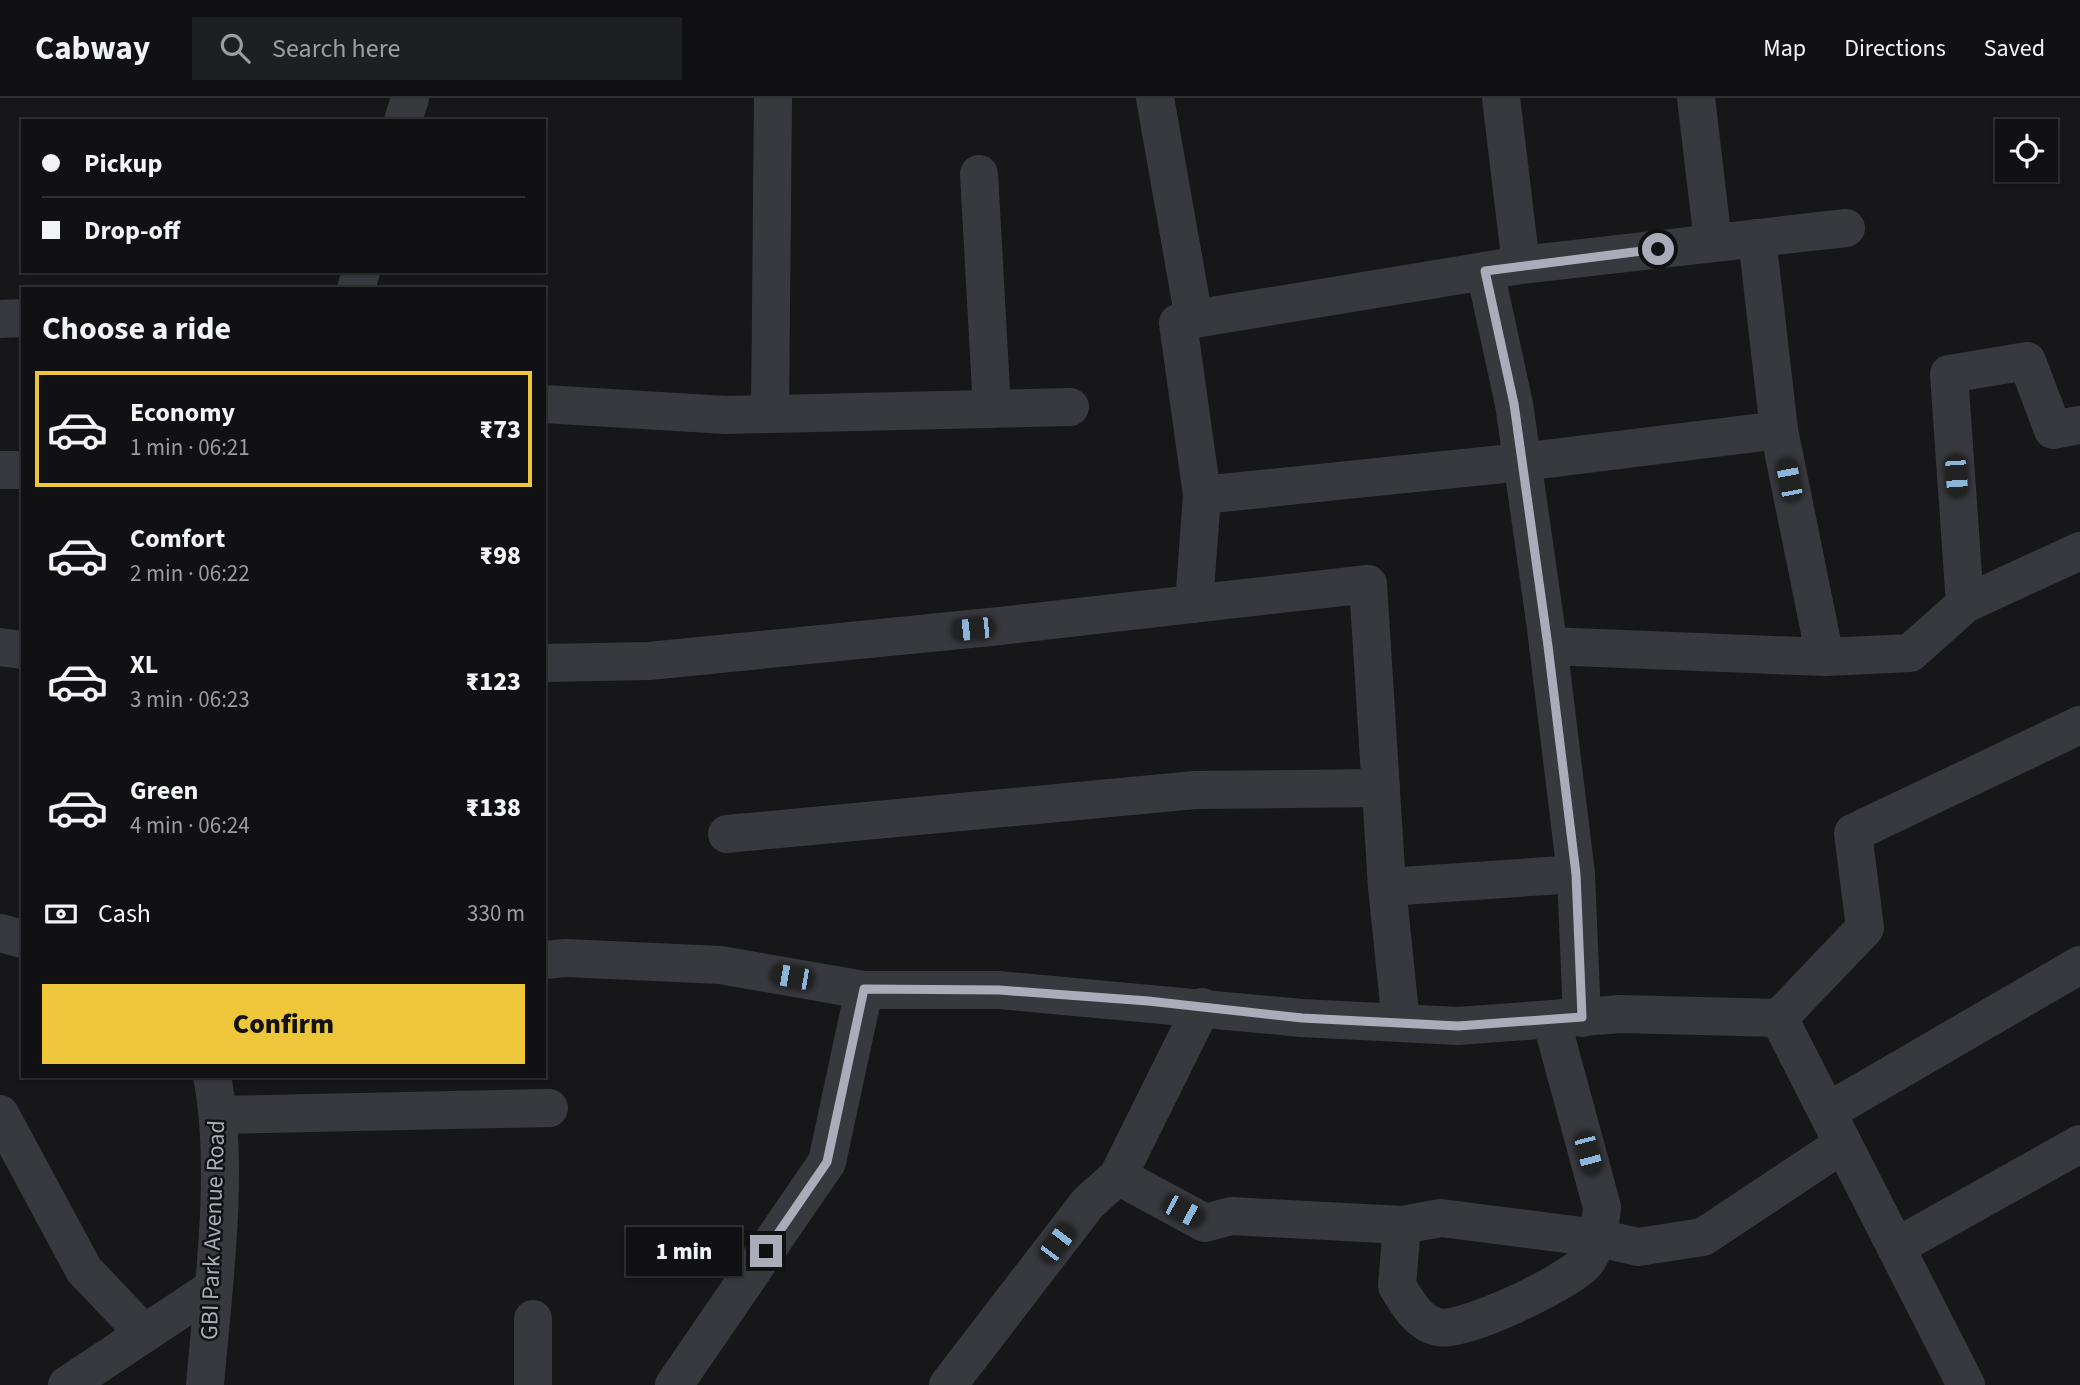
<!DOCTYPE html>
<meta charset="utf-8">
<style>
body{margin:0;font-family:"Source Sans 3",sans-serif;background:#1e1f21;color:#f1f3f6;height:100vh;display:flex;flex-direction:column;font-size:26px;white-space:nowrap}
*{box-sizing:border-box;margin:0}
p{font-size:23px;color:#9c9da0}
.icon{flex:none;width:38px;height:38px;fill:none;stroke:currentColor;stroke-width:2;stroke-linecap:round;stroke-linejoin:round}
.map{position:relative;flex:1;overflow:hidden}
.panel{position:absolute;left:21px;top:189px;width:525px;height:791px;display:flex;flex-direction:column;background:#111113;border-radius:0px;box-shadow:0 2px 5px #0004,0 0 0 2px #303133}
.panel>*{flex:none}
.banner{position:absolute;left:21px;top:21px;width:525px;height:154px;border-radius:0px;box-shadow:0 2px 5px #0004,0 0 0 2px #303133;display:grid;align-content:center;height:154px;padding:0 21px;background:#111113}
.buttons{position:absolute;left:1995px;top:21px;display:grid;gap:14px}
.buttons a{display:grid;place-items:center;width:63px;height:63px;border-radius:0px;background:#111113;box-shadow:0 2px 5px #0004,0 0 0 2px #303133;font-size:35px}
.end{position:absolute;width:32px;height:32px;margin:-16px;border:9px solid #aaadb9;background:#111;box-shadow:0 0 0 4px #111}
.from{border-radius:50%}
.bubble{position:absolute;height:49px;border-radius:0px;background:#111113;box-shadow:0 2px 5px #0004,0 0 0 2px #303133;font-size:23px;font-weight:800;line-height:49px;text-align:center}
.car{position:absolute;width:21px;height:42px;margin:-21px -10px;border-radius:9px;box-shadow:0 0 5px 2px #0007;background:linear-gradient(#222 24%,#8ab4d8 0 40%,#222 0 76%,#8ab4d8 0 86%,#222 0)}
.banner b{display:flex;align-items:center;gap:24px;height:66px;font-size:26px}
.banner b+b{border-top:2px solid #303133}
.banner i{width:18px;height:18px;background:#f1f3f6}
ul{padding:0;list-style:none}
li{display:flex;align-items:center;gap:21px;height:116px;margin:0 14px 10px;padding:0 7px;border:4px solid transparent;border-radius:0px}
li div{flex:1}
li b{display:block;font-size:26px}
li em{font-style:normal;font-weight:800}
li.active{border-color:#eec63a}
li>.icon{width:63px;height:63px;stroke-width:1.5}
h2{padding:0 21px;font-size:32px;line-height:84px}
.pay{display:flex;align-items:center;gap:18px;height:77px;padding:0 21px;font-size:26px}
.pay p{margin-inline-start:auto}
.cta{display:flex;gap:14px;margin-top:auto;padding:14px 21px}
.cta a{flex:1;height:80px;border-radius:0px;background:#eec63a;color:#111;font-size:28px;font-weight:800;line-height:80px;text-align:center}
header{display:flex;align-items:center;gap:42px;box-sizing:border-box;height:98px;padding:0 35px;background:#111113;border-bottom:2px solid #303133}
header strong{font-size:33px}
nav{display:flex;gap:38px;margin-inline-start:auto;font-size:24px}
.search{width:490px;height:63px;background:#1e1f21;display:flex;align-items:center;gap:18px;box-sizing:border-box;padding:0 24px;border-radius:0px;color:#9c9da0;font-size:26px}
.map>svg:first-child{display:block}
.lines{fill:none;stroke-linecap:round;stroke-linejoin:round}
.street{stroke:#38393e;stroke-width:38}
.route{stroke:#aaadb9;stroke-width:9}
.labels{text-anchor:middle;dominant-baseline:central;stroke-width:5;stroke-linejoin:round;paint-order:stroke}
.street-label{font-size:24px;fill:#aaadb9;stroke:#121214}
</style>
<header>
<strong>Cabway</strong>
<div class="search"><svg class="icon" aria-label="search" viewBox="0 0 24 24"><circle cx="10" cy="10" r="6"/><path d="M15 15l6 6"/></svg>Search here</div>
<nav><a>Map</a><a>Directions</a><a>Saved</a></nav>
</header>
<div class="map">
<svg width="2080" height="1287" viewBox="0 0 2080 1287">
<rect width="100%" height="100%" fill="#171719"/>
<g class="lines">
<!-- street -->
<g class="street">
<polyline points="1155,0 1194,221 1521,167"/>
<polyline points="1501,0 1521,167 1846,130"/>
<polyline points="1696,0 1713,144"/>
<polyline points="403,23 410,0"/>
<polyline points="979,76 992,311"/>
<polyline points="1757,140 1779,332 1825,559"/>
<polyline points="1485,173 1514,306 1546,530 1576,776 1582,920"/>
<polyline points="356,191 361,173"/>
<polyline points="0,221 23,220"/>
<polyline points="1178,225 1202,397 1194,506"/>
<polyline points="544,306 726,317 1070,309"/>
<polyline points="770,316 773,0"/>
<polyline points="2080,327 2053,332 2027,263 1949,276 1965,506 2080,453"/>
<polyline points="0,372 23,372"/>
<polyline points="1202,397 1522,364 1779,332"/>
<polyline points="1548,548 1825,559 1910,555 1965,506"/>
<polyline points="0,549 23,552"/>
<polyline points="544,565 649,563 1000,528 1368,486 1387,789"/>
<polyline points="727,736 1195,692 1381,690"/>
<polyline points="0,835 23,841"/>
<polyline points="544,862 566,860 720,867 864,892 999,892 1302,920 1458,928 1621,916 1779,920 1966,1287"/>
<polyline points="1779,920 1865,830 1853,735 2080,627"/>
<polyline points="1401,925 1387,789 1576,776"/>
<polyline points="1827,1014 2080,867"/>
<polyline points="0,1016 84,1172 144,1235"/>
<polyline points="220,1017 549,1010"/>
<polyline points="1118,1078 1205,1125 1231,1118 1402,1127 1441,1120 1598,1140 1638,1149 1703,1139 1843,1046"/>
<path d="M1402,1127L1397,1188C1407,1204 1418,1225 1438,1229C1464,1235 1568,1184 1585,1165C1598,1149 1600,1128 1602,1109L1551,921"/>
<polyline points="1896,1149 2080,1046"/>
<polyline points="67,1287 213,1190"/>
<path d="M205,1287C213,1192 230,1071 212,978"/>
<polyline points="533,1287 533,1221"/>
<polyline points="674,1287 827,1064 864,892"/>
<polyline points="948,1287 1088,1105 1118,1078 1202,909"/>
</g>
</g>
<g class="lines">
<!-- route -->
<polyline class="route" points="766,1153 827,1064 864,891 999,892 1148,903 1302,920 1458,928 1582,919 1576,776 1548,548 1514,306 1485,173 1658,151"/>
</g>
<g class="labels">
<!-- street labels -->
<g class="street-label">
<text transform="translate(213 1132) rotate(-88)">GBI Park Avenue Road</text>
</g>
</g>
</svg>
<div class="buttons">
<a><svg class="icon" aria-label="locate" viewBox="0 0 24 24"><circle cx="12" cy="12" r="6"/><path d="M12 2v4M12 18v4M2 12h4M18 12h4"/></svg></a>
</div>
<i class="end from" style="left:1658px;top:151px"></i>
<i class="end" style="left:766px;top:1153px"></i>
<div class="bubble" style="left:626px;top:1129px;width:116px">1 min</div>
<i class="car" style="left:1956px;top:378px;rotate:176deg"></i>
<i class="car" style="left:1789px;top:382px;rotate:349deg"></i>
<i class="car" style="left:973px;top:531px;rotate:264deg"></i>
<i class="car" style="left:792px;top:879px;rotate:280deg"></i>
<i class="car" style="left:1588px;top:1055px;rotate:165deg"></i>
<i class="car" style="left:1183px;top:1113px;rotate:118deg"></i>
<i class="car" style="left:1057px;top:1145px;rotate:37deg"></i>
<div class="banner">
<b><i class="from"></i>Pickup</b>
<b><i></i>Drop-off</b>
</div>
<section class="panel">
<h2>Choose a ride</h2>
<ul>
<li class="active"><svg class="icon" aria-label="car" viewBox="0 0 24 24"><path d="M5 17H2v-5l4-1 3-4h7l3 4 3 1v5h-3M9 17h6M6 11h13"/><circle cx="7" cy="17" r="2"/><circle cx="17" cy="17" r="2"/></svg><div><b>Economy</b><p>1 min · 06:21</p></div><em>₹73</em></li>
<li><svg class="icon" aria-label="car" viewBox="0 0 24 24"><path d="M5 17H2v-5l4-1 3-4h7l3 4 3 1v5h-3M9 17h6M6 11h13"/><circle cx="7" cy="17" r="2"/><circle cx="17" cy="17" r="2"/></svg><div><b>Comfort</b><p>2 min · 06:22</p></div><em>₹98</em></li>
<li><svg class="icon" aria-label="car" viewBox="0 0 24 24"><path d="M5 17H2v-5l4-1 3-4h7l3 4 3 1v5h-3M9 17h6M6 11h13"/><circle cx="7" cy="17" r="2"/><circle cx="17" cy="17" r="2"/></svg><div><b>XL</b><p>3 min · 06:23</p></div><em>₹123</em></li>
<li><svg class="icon" aria-label="car" viewBox="0 0 24 24"><path d="M5 17H2v-5l4-1 3-4h7l3 4 3 1v5h-3M9 17h6M6 11h13"/><circle cx="7" cy="17" r="2"/><circle cx="17" cy="17" r="2"/></svg><div><b>Green</b><p>4 min · 06:24</p></div><em>₹138</em></li>
</ul>
<div class="pay"><svg class="icon" aria-label="cash" viewBox="0 0 24 24"><path d="M3 7h18v10H3z"/><circle cx="12" cy="12" r="2"/></svg>Cash<p>330 m</p></div>
<div class="cta"><a>Confirm</a></div>
</section>
</div>
